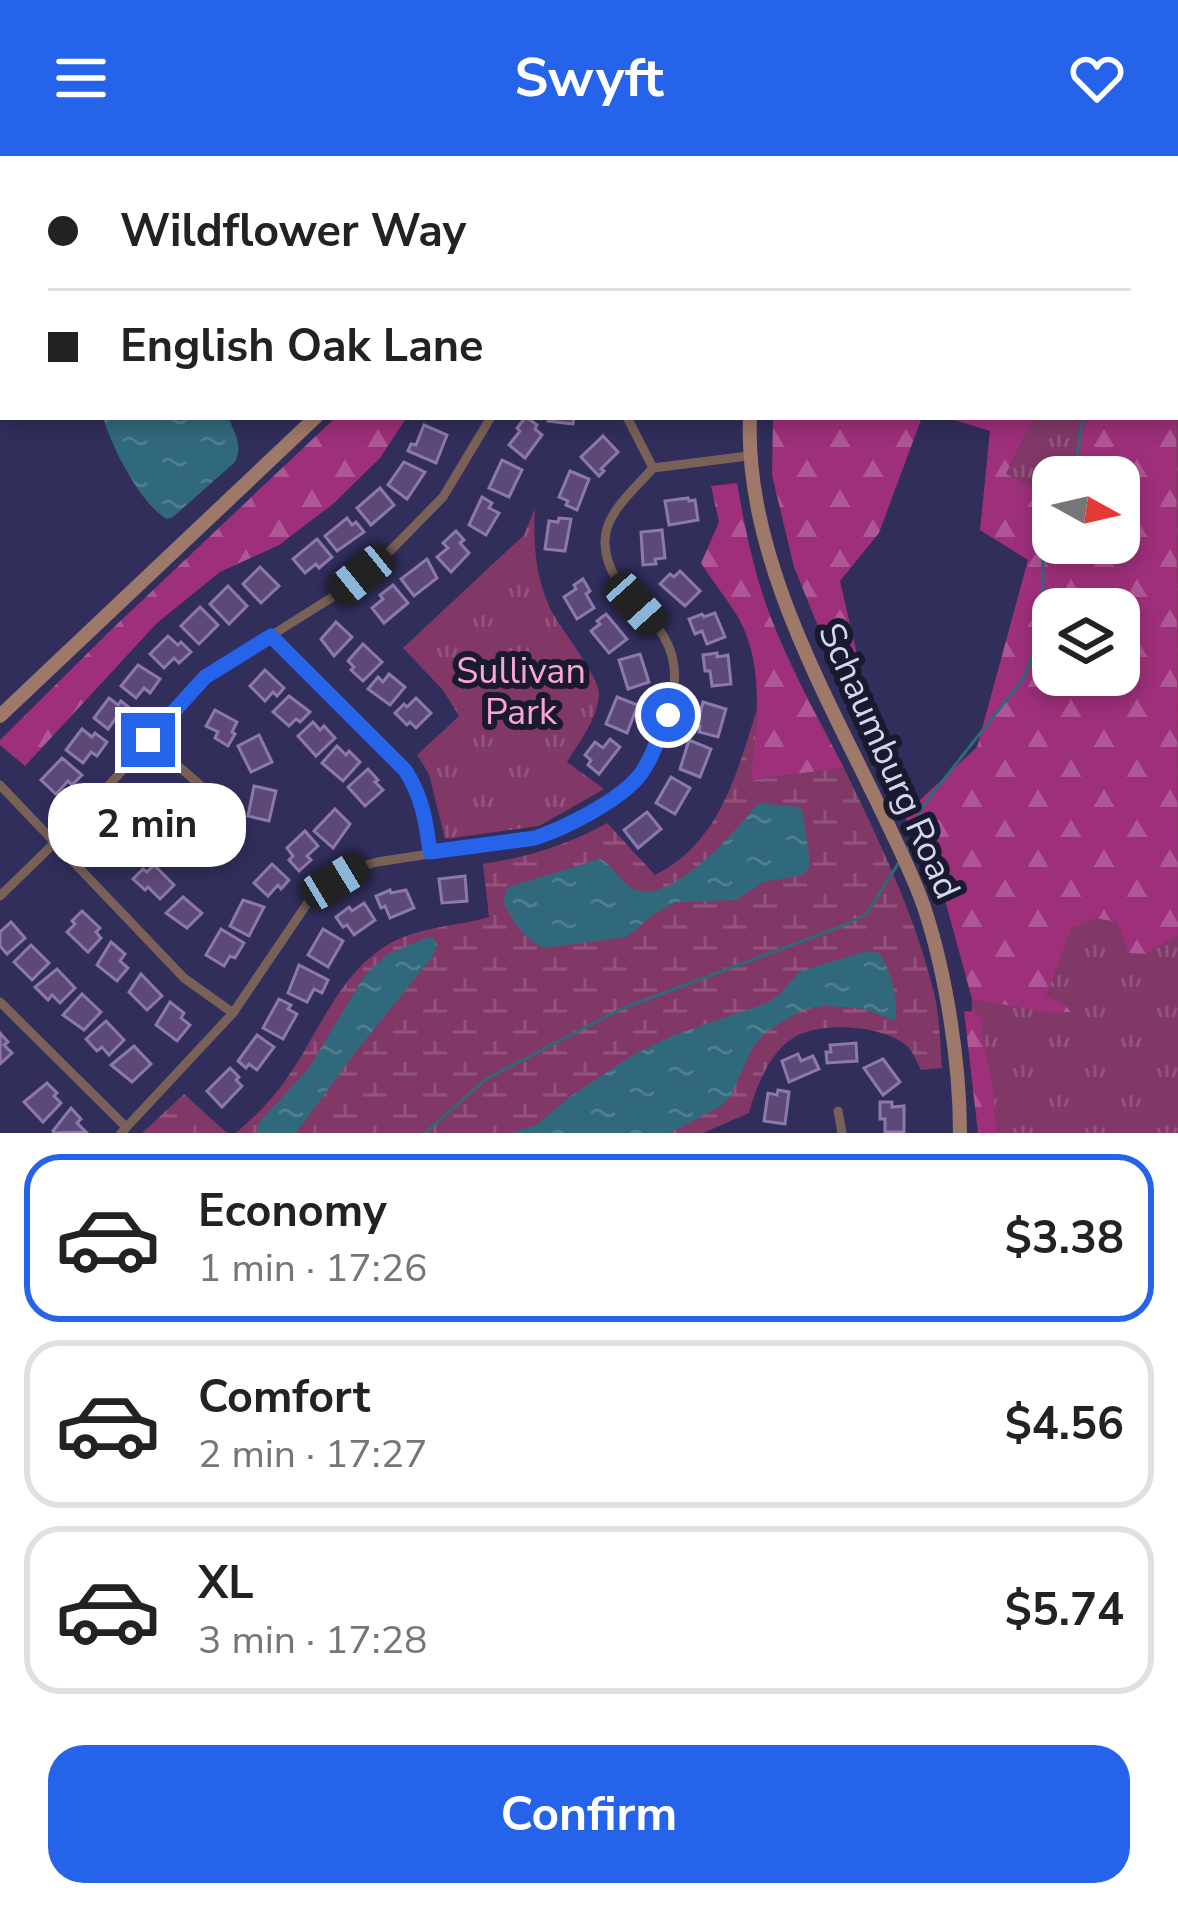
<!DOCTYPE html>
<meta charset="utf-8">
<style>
body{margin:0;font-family:"Nunito Sans",sans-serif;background:#f6f6f6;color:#222;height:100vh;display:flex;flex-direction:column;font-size:45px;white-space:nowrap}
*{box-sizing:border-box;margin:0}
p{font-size:39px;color:#767676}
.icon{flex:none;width:66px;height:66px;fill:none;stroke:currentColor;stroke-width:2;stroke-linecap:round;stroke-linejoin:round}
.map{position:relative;height:977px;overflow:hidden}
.sheet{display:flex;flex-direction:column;background:#fff;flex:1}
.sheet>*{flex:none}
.hud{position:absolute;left:0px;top:0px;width:1179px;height:264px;box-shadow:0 6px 18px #0003;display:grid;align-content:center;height:264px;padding:0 48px;background:#fff}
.needle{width:78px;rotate:98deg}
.tools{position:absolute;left:1032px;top:300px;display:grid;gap:24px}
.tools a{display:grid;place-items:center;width:108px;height:108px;border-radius:24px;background:#fff;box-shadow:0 6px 18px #0003;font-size:60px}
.end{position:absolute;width:54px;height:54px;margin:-27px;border:15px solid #2563eb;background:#fff;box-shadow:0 0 0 6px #fff}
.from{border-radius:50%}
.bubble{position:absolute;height:84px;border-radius:36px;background:#fff;box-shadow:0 6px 18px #0003;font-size:39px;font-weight:700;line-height:84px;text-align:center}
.car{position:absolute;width:36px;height:72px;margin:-36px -18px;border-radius:15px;box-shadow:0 0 9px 3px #0007;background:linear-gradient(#222 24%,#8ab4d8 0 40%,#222 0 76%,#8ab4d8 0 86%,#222 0)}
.hud b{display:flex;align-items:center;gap:42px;height:114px;font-size:45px}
.hud b+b{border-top:3px solid #e0e0e0}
.hud i{width:30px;height:30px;background:#222}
ul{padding:21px 0 0;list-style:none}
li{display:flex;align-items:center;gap:36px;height:168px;margin:0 24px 18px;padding:0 24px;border:6px solid #e0e0e0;border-radius:36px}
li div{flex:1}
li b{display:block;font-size:45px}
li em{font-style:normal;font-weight:700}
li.active{border-color:#2563eb}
li>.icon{width:108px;height:108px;stroke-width:1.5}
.cta{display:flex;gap:24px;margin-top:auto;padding:24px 48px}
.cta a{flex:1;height:138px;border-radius:36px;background:#2563eb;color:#fff;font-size:48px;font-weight:700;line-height:138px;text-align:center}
header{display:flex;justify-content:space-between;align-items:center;height:156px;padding:0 48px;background:#2563eb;color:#fff;font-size:54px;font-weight:700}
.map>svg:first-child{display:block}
.grass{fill:url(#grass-tufts);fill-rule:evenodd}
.forest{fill:url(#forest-firs);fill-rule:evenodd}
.wetland{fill:url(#wetland-marsh)}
.water{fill:url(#water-ripples)}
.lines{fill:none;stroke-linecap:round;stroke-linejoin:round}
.stream{stroke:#31697c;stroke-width:3}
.building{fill:#5d4978;stroke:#8d78ab;stroke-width:3}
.street{stroke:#796157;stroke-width:9}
.secondary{stroke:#9e7868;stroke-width:14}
.route{stroke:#2563eb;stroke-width:15}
.labels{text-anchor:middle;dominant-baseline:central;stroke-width:12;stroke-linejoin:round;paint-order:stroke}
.park-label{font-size:36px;fill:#f9a5d7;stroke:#1a1a2f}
.street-label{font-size:36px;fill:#d4d6f3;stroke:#1a1a2f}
</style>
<header><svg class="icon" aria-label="menu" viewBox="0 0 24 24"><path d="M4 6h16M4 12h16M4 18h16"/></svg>Swyft<svg class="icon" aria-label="heart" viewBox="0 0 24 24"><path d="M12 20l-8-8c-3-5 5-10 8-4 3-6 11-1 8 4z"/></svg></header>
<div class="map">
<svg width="1178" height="977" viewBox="0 0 1178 977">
<defs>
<pattern id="grass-tufts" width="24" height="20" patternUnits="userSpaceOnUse" patternTransform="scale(3)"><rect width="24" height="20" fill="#813867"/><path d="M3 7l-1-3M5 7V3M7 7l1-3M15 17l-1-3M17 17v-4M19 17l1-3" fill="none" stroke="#92547d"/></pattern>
<pattern id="forest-firs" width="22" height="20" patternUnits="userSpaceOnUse" patternTransform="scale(3)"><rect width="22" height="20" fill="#9e2f7a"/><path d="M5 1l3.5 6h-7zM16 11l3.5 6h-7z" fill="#af5694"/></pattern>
<pattern id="wetland-marsh" width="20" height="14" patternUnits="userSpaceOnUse" patternTransform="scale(3)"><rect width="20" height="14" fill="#813867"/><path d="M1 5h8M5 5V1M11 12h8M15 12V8" fill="none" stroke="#92547d"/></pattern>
<pattern id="water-ripples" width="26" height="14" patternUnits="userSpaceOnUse" patternTransform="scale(3)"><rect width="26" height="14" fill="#31697c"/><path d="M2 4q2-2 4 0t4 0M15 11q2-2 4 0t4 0" fill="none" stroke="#4e7e8f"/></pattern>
</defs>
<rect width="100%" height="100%" fill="#312e5c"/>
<!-- grass -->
<g class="grass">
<path d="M787,0H1178V977H982L971,867L972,842L1006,671L1041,337L1006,318L1034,261H1176V3H787ZM1053,321H1119V387H1053ZM1053,453H1119V519H1053Z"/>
<path d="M535,352C533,387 535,419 550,452C560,473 601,522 599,539C597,564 579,586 567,606L604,633L539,670L445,683L429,618L417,599L459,560L443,534L403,492L524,379Z"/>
</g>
<!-- forest -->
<g class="forest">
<polygon points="787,0 1178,0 1178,42 1176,43 1176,3 787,3"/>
<path d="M1176,202L1178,779L1145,798L1129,797L1117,766L1096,762L1071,772L1046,840L1064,848L1071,856L1053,857L972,843L945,744L904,659L977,591L1028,404L980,374L990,275L945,261H1034L1006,318L1040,336L1053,321V387H1119V321H1067L1078,315L1082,278L1089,261H1176ZM1053,453H1119V519H1053Z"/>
<polygon points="336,261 407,261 380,302 333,348 279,389 220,416 157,467 25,610 0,589 0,584 113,472"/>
<polygon points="773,261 922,261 879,377 840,425 859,507 839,522 794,411 772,319"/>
<path d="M737,327C745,372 754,418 771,462C791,513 818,562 844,612L750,624C756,571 766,513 739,463C728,444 713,426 701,407L719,366L711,330Z"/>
<polygon points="964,855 974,856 984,863 981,876 993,930 996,977 978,977"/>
</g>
<!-- wetland -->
<g class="wetland">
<path d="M759,547L751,624L844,612C879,685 915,758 934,837C940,861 940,887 942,912L921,914C917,907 913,895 907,890C883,869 826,866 798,879C771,893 756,930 749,957L703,977H236C255,960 273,943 287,922C319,877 339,817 389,788C421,770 455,771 489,761L483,708C528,701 567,689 607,667L655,719C722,686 738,612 759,547Z"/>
<polygon points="184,938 227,977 142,977"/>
</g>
<!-- water -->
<g class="water">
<path d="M103,261H228C235,278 243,289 235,306L173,361L167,363C141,349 111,290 103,261Z"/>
<path d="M758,647L799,651L802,654L810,704L808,714L800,720L763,726L736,744L676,746L654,758L627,781L544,792C525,785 511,763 503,745L507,733L515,729L600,703C615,710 620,728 636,734C671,749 738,673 758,647Z"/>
<polygon points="428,781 435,783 437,790 431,803 357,894 296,977 257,977 258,969 263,962 309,912 365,819 388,798"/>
<path d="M868,795L879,797C891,814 899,844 895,865L865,853L847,851L823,850L802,854L767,875L753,891L730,941L721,950L670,977H512L538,968L571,940L633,899L672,880L767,847L779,839L800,815Z"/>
</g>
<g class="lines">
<!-- stream -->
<g class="stream">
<polyline points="1176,164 1178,163"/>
<path d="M906,695L913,683L922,651L1023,523L1036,490L1043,448V326L1052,317L1069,319C1082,304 1076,279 1084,261"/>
<polyline points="425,977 486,923 621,853 837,772 866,759 898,708"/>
</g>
</g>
<!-- building -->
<g class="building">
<polygon points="526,261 537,269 535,273 542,279 525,302 509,289 520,275 517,272"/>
<polygon points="549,261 574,261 573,268 548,265"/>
<polygon points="424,269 447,279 436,307 408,295 411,288 416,289"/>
<polygon points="603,280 618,296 601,313 604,315 599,320 581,301"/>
<polygon points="502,304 522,314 509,341 489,332"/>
<polygon points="404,306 425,316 407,343 388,329"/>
<polygon points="570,315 589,323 577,354 566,349 568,345 559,341"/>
<polygon points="380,332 394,349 371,369 357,352"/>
<polygon points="482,341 492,347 489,352 499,357 486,379 469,369"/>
<polygon points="688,342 689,345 695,344 698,364 669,369 665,345"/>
<polygon points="347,362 352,369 356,366 364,376 337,395 325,380"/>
<polygon points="559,362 571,363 565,395 545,393 549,365 558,366"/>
<polygon points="662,374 665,402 655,403 656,408 643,409 641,376"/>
<polygon points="456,375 464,384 460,387 469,397 451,416 437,401 448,392 443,387"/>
<polygon points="317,383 332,401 319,412 316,408 305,417 293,403"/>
<polygon points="427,403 437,422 414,440 401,423"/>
<polygon points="260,411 279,430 261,447 243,428"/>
<polygon points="680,415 700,435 685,450 660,428 670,418 674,421"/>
<polygon points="583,423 590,435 586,438 594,452 577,463 564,441 576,433 574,429"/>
<polygon points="393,429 408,447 384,467 372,452 383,443 380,439"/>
<polygon points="228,430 247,450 229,468 210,448"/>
<polygon points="200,451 218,469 199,488 181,470"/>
<polygon points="715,457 725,481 707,488 702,475 695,478 689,463 702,458 704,461"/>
<polygon points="606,458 627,483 609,497 591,475 600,468 597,465"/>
<polygon points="336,466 352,481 334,500 321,483"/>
<polygon points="168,480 178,489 181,486 191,496 179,507 174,502 164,512 150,498"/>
<polygon points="363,488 382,506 363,525 351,514 354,511 348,505"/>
<polygon points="717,497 717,501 728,499 731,528 712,530 710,515 705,515 703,499"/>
<polygon points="640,498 649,526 628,533 619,504"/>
<polygon points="138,509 160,523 150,537 144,532 136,542 121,530"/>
<polygon points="265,514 284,532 277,540 273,536 265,545 250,530"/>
<polygon points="389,518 405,531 390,549 368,533 378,521 383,526"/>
<polygon points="289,540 310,556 300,566 296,563 289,570 273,556"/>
<polygon points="617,541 638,549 627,577 606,568"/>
<polygon points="109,542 118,549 121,545 132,554 123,566 116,562 108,573 94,562"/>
<polygon points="416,542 431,557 416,572 410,566 407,569 395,557 404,548 407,551"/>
<polygon points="703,546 726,553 718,581 699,576 700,570 697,569"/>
<polygon points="215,554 237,566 232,576 235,578 228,590 215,582 218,576 206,570"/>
<polygon points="313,566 320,574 324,570 335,582 316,600 298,580"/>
<polygon points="82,573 92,581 95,577 107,586 97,600 91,596 83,607 66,594"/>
<polygon points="259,579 272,606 251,616 238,590"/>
<polygon points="610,583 620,591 599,618 588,609 591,604 585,599 595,586 603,592"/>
<polygon points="689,584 711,593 700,621 680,613"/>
<polygon points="337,590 346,599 349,595 360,606 343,625 322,607"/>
<polygon points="62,602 82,619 72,629 68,625 56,638 41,624"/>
<polygon points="368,613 378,624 375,626 383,634 365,650 348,631"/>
<polygon points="671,621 690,632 675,658 656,647"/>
<polygon points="254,630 276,635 269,665 248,660"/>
<polygon points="147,634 153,641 158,637 169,650 149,666 133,646"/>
<polygon points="335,653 350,668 333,692 314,675"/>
<polygon points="647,656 661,673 638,692 624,674"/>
<polygon points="174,660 192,670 190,674 197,678 188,695 163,681"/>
<polygon points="119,664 130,675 127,678 135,687 118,705 102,690 113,680 109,676"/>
<polygon points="236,664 243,686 217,699 209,681"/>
<polygon points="305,675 318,690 307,700 311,704 299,715 289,704 293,700 287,692"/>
<polygon points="272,708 289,724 281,733 278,729 268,740 254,727"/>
<polygon points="154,709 174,729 160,743 148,731 145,734 133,723 143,713 147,716"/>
<polygon points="465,720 467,745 442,747 439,723"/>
<polygon points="390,734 391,737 406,734 414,752 390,762 385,750 381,752 376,740"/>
<polygon points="183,741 202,757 187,772 166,757"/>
<polygon points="243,744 264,751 249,780 230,770"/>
<polygon points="364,747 375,764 354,779 347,769 343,771 336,761 349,751 352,755"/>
<polygon points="82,755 100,772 96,776 101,782 88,796 67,776 75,768 72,765"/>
<polygon points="11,766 25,782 7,798 0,790 0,776"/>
<polygon points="221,773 244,787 235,802 230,800 224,810 206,799"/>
<polygon points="323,773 343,785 328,811 308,799"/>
<polygon points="111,786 125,798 120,805 128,812 117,825 97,809"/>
<polygon points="31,789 49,807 32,824 14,806"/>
<polygon points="299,809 328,824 322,837 314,833 307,846 288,837"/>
<polygon points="57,813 75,832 60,847 52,839 48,844 35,831"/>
<polygon points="141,818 162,840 147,854 129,836"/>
<polygon points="82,838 101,856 84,874 63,859"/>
<polygon points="279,843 291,849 288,853 297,858 283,883 263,872"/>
<polygon points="170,846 184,857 181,862 190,869 177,885 156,869"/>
<polygon points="106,865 124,884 109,899 102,891 97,895 86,883"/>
<polygon points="0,877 8,886 4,889 12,897 0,908"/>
<polygon points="257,879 274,891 257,914 249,908 246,912 238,905"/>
<polygon points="856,887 857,905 827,907 826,896 831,896 830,889"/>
<polygon points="134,890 151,908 132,926 111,909"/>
<polygon points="798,898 801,905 813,900 819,913 789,926 782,905"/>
<polygon points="883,903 900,926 883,939 864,912"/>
<polygon points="230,912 239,921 236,924 242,930 222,951 207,935"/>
<polygon points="47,927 57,937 54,940 61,947 43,966 24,946"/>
<polygon points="778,934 789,936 785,968 764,965 768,937 777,939"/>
<polygon points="880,946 892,946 892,951 904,950 904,976 885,976 885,963 880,963"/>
<polygon points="71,952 81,963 77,967 86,976 55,977 53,975"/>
</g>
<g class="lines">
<!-- street -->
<g class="street">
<polyline points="317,0 321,3"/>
<polyline points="627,261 653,312"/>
<path d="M271,480L405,613C421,640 426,665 430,696"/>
<polyline points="148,584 206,634"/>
<polyline points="0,629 184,822 233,857"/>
<polyline points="0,740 79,663 205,521 331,442 390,395 443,341 491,261"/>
<polyline points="0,846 126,971"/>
<polyline points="838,955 842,977"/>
<path d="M121,977L233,857L313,739L357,712L377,706L535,682C563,672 603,653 625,634C641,622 648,605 655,587C671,552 685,517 664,481C645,449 607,430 605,388C603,358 635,333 653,312L748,300"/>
</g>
<!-- secondary -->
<g class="secondary">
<polyline points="594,3 597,0"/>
<polyline points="761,3 761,0"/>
<path d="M750,261C744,398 825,537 883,658C897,688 913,719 924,751C946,817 960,907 960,977"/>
<polyline points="0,560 316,261"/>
</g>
</g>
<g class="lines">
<!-- route -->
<path class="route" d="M148,584L205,521L271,480L405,614C422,640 426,665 430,696L535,682C567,671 619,645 640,619C653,602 659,578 668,559"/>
</g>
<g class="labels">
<!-- park labels -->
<g class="park-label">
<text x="521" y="515">Sullivan<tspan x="521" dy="41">Park</tspan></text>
</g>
<!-- street labels -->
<g class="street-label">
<text transform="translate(889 605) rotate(66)">Schaumburg Road</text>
</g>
</g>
</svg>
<div class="tools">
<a><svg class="needle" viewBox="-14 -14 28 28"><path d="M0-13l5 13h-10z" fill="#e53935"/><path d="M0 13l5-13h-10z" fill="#767676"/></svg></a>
<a><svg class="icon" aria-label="layers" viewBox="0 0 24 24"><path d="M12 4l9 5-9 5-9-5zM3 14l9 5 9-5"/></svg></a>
</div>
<i class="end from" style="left:668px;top:559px"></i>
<i class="end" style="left:148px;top:584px"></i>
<div class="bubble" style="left:48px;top:627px;width:198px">2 min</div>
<i class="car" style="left:361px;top:419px;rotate:231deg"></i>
<i class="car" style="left:636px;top:448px;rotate:138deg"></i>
<i class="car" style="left:335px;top:725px;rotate:59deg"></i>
<div class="hud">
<b><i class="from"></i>Wildflower Way</b>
<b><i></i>English Oak Lane</b>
</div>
</div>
<section class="sheet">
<ul>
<li class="active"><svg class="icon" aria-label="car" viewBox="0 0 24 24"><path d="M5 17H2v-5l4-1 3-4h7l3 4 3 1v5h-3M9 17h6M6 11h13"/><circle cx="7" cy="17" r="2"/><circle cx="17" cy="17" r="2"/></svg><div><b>Economy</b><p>1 min · 17:26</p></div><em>$3.38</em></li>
<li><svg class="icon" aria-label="car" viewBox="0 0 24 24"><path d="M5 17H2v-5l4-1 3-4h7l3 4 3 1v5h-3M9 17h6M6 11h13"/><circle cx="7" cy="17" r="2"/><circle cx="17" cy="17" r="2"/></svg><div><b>Comfort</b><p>2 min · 17:27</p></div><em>$4.56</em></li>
<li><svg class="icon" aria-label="car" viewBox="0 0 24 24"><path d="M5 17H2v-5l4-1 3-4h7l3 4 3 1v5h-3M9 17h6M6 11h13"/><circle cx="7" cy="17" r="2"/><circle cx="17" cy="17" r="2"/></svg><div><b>XL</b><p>3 min · 17:28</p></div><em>$5.74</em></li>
</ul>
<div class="cta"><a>Confirm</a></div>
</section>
